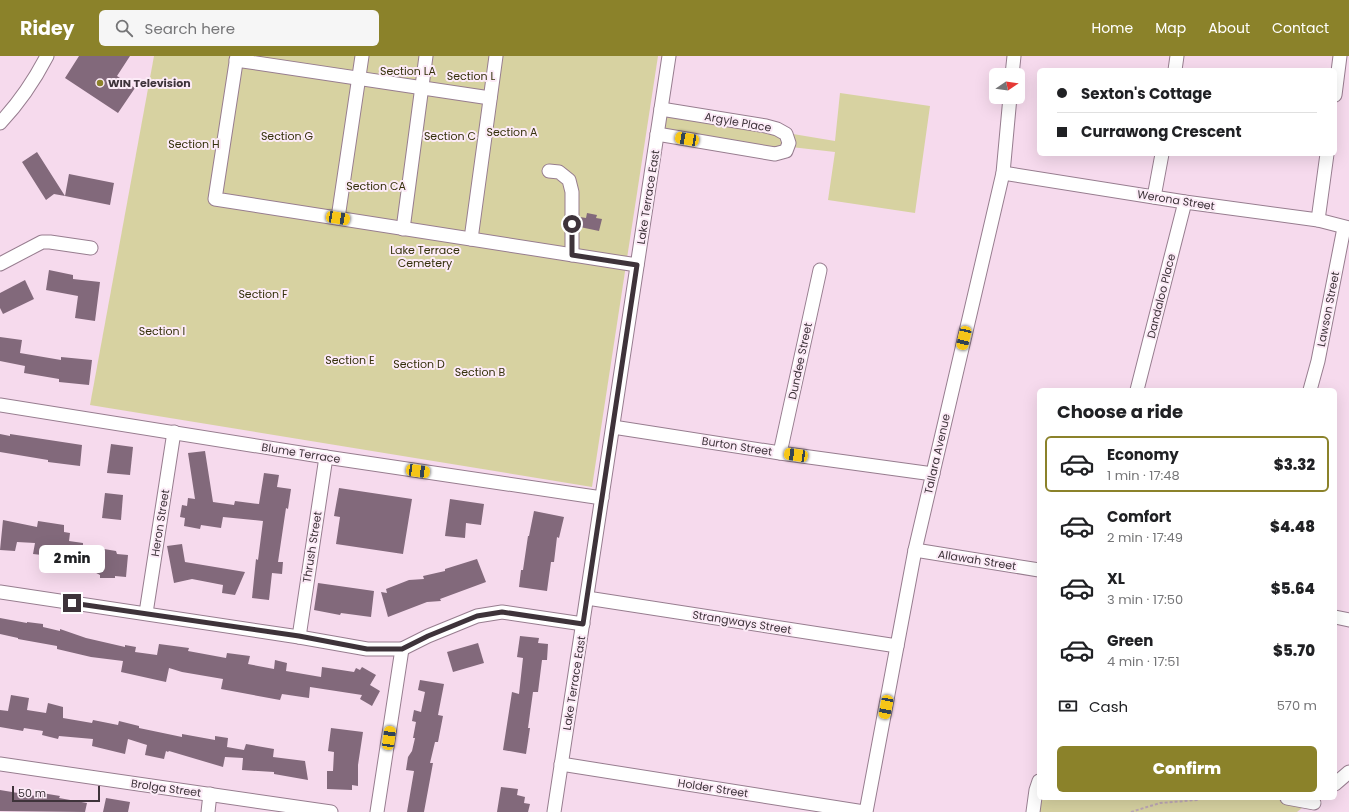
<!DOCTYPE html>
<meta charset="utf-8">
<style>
body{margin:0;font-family:Poppins,sans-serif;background:#f6f6f6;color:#202124;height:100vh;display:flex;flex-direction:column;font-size:15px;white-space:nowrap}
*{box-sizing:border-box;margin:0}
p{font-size:13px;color:#757577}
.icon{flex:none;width:22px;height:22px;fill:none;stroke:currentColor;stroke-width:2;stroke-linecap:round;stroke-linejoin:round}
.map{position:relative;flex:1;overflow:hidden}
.details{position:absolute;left:1037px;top:332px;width:300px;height:412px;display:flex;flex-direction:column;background:#fff;border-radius:6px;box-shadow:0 4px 16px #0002}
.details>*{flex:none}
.hud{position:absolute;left:1037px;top:12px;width:300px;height:88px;border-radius:6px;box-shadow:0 4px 16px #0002;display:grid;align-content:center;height:88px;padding:0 20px;background:#fff}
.needle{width:26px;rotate:77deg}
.fabs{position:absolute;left:989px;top:12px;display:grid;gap:8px}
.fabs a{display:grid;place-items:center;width:36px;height:36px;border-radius:6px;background:#fff;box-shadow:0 4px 16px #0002;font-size:20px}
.scale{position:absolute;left:12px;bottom:10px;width:88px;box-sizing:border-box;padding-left:4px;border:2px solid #3e333a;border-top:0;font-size:11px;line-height:14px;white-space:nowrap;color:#3e333a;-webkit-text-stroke:3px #fcebf7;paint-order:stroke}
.end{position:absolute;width:18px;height:18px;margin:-9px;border:5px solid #3e333a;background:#fff;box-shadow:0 0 0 2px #fff}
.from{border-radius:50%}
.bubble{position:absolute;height:28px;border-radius:6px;background:#fff;box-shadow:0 4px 16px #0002;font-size:13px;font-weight:800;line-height:28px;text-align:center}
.car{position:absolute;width:12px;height:24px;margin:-12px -6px;border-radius:5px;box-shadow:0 0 3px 1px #0007;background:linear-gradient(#f5c518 24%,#345 0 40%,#f5c518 0 76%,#345 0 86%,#f5c518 0)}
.hud b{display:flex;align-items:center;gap:14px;height:38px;font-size:15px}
.hud b+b{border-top:1px solid #e0e0e0}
.hud i{width:10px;height:10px;background:#202124}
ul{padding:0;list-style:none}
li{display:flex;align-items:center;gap:12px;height:56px;margin:0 8px 6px;padding:0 12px;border:2px solid transparent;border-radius:6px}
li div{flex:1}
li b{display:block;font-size:15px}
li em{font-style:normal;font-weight:800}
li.selected{border-color:#8b822a}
li>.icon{width:36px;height:36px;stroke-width:1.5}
h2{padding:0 20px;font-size:18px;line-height:48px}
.pay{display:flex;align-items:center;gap:10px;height:44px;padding:0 20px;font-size:15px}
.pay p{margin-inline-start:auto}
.action{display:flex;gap:8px;margin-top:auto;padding:8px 20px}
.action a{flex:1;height:46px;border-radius:6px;background:#8b822a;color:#fff;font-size:16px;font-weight:800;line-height:46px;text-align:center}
header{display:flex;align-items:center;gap:24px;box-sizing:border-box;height:56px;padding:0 20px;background:#8b822a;color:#fff}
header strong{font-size:19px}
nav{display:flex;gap:22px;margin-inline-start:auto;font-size:14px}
.search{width:280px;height:36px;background:#f6f6f6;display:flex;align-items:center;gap:10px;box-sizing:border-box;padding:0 14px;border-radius:6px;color:#757577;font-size:15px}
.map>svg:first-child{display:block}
.green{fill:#d7d2a1}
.building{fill:#82697b}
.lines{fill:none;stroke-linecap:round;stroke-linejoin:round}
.minor-casing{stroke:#977d8f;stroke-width:15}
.path{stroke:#bca6b5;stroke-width:2;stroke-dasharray:3 2;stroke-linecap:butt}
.minor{stroke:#fff;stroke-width:13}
.route{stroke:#3e333a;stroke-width:5}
.poi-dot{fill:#8b822a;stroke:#fcebf7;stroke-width:1.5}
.labels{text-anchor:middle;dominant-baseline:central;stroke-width:4;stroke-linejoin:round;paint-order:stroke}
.park-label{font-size:11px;fill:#35310c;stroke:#fcebf7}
.poi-label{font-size:11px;font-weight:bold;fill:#3e333a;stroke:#fcebf7;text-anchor:start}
.street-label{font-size:11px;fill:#3e333a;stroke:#fcebf7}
</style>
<header>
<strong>Ridey</strong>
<div class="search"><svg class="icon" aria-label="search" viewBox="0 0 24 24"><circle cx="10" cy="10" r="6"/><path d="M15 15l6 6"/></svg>Search here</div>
<nav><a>Home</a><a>Map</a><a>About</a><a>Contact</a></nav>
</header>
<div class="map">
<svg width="1349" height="756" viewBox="0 0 1349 756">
<rect width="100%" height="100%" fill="#f6daed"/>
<!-- green -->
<g class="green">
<polygon points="154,0 658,0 592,431 90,349"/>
<polygon points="840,37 930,50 915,157 828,144 835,96 791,91 793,78 835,85"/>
<polygon points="662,56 784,79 784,93 660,75"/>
<polygon points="1039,742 1274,742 1307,748 1297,756 1035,756"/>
</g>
<!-- building -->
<g class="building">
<polygon points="79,0 130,0 117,20 135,32 118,57 65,22"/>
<polygon points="37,96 65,140 54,138 46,144 22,106"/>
<polygon points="69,118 114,127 110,149 65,140"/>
<polygon points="587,157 597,159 596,162 602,163 599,175 580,171 580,161 586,162"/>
<polygon points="49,214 73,219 73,223 100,226 95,265 75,262 78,240 46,234"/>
<polygon points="25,224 34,243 3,258 0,252 0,237"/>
<polygon points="0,281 22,284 20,297 61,304 61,301 92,304 89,329 59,326 59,323 24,317 25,310 0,305"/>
<polygon points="0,378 10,380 10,378 82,389 80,410 48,406 48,404 0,396"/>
<polygon points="111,388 133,391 130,419 107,417"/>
<polygon points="205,395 213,446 234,449 235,445 259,448 264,417 279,419 277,431 291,433 288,453 286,452 278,506 283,506 282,518 272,517 269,544 252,542 256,503 258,504 263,465 223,461 221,472 201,469 200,473 184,470 185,462 180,461 182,449 187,450 188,442 195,443 188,397"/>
<polygon points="339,432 412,443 403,498 336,488 340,461 334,460"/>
<polygon points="105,437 123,439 121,464 102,462"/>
<polygon points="450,443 484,448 481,469 466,467 465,482 445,480"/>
<polygon points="534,455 564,461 559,482 557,481 554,506 551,506 547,535 519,531 521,514 523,514 528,480 529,480"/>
<polygon points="3,464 37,471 38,465 64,469 64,476 70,477 69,485 83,487 83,490 99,490 98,492 116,495 117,498 128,499 126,521 115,520 115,522 100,522 100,519 81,509 80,515 68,512 69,502 33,498 35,487 17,486 15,495 0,494"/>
<polygon points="182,488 185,506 245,516 235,539 222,537 223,529 192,523 174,527 167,490"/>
<polygon points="477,503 486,526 440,543 441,545 427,546 388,561 381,536 387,537 386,533 409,524 424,523 423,520 445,515 445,513"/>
<polygon points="318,527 374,535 371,561 341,557 340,559 314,554"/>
<polygon points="0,562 27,567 27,566 43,568 43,571 60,575 60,573 86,582 125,591 125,589 136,591 135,596 157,599 159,588 189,592 188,595 226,602 227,597 250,600 248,608 274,613 275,604 287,607 286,615 321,621 322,611 354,616 356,612 360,614 362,611 376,619 370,629 380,635 372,650 360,643 362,639 310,631 309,642 282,638 280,644 221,633 223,623 182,616 169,612 166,626 121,616 123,605 91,601 57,593 57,590 18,583 18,582 0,578"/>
<polygon points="520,580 539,582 538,587 548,588 547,604 542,604 538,636 533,636 528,672 530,672 526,698 503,694 512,636 519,638 523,602 517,601"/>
<polygon points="478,587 484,607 453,616 447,596"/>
<polygon points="420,624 444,628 438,659 443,660 438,686 435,686 430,707 433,707 424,756 407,756 414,715 406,714 408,701 412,695 415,682 413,682 416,666 412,665 414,654 421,656 425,636 418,634"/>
<polygon points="11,639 29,642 27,654 46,657 48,647 63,651 63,662 92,667 93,664 118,669 119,665 139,670 139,672 182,681 182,678 215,684 215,680 228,682 227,691 244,694 246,688 274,693 273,701 305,705 308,724 274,718 274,716 242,714 243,702 225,701 223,711 169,695 168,696 166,695 164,703 145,699 147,689 128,683 125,698 92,690 93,683 59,680 58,683 42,679 43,675 24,672 23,675 0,671 0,654 8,655"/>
<polygon points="331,672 363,676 358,709 358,730 352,729 352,734 327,733 327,715 333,715 334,696 328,695"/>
<polygon points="501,731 518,733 517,739 525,741 524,747 530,748 528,756 497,756"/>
<polygon points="0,734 36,740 36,736 60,740 59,742 87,747 85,756 0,755"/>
<polygon points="106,742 130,746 128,756 103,756"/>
</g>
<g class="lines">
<!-- minor casing -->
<g class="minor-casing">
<g id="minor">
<polyline points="237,0 215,143 637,209"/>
<polyline points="236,4 490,42"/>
<polyline points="1175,14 1177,0"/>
<polyline points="1012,19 1014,0"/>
<polyline points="1335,39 1340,0"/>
<path d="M0,67C19,47 34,25 47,0"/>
<polyline points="657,78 775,98 786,95 789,87 786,78 777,73 766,70 661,53"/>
<polyline points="549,115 559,116 569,124 572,136 572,199"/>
<polyline points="1003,117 1185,146 1318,164 1349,172"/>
<polyline points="1154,141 1162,98"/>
<polyline points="338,162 362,0"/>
<polyline points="1318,164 1327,98"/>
<polyline points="403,173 426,0"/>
<polyline points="471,183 496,0"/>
<polyline points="0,208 42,186 50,186 91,192"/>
<polyline points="1137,334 1185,146"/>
<polyline points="1310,334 1318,305 1344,172"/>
<polyline points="0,349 326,401 602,442"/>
<polyline points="613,371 780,397 933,418"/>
<polyline points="780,397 820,214"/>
<polyline points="915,494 1039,514"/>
<polyline points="0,536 299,581 367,593 402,593 428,580 477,560 502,556 583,568"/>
<polyline points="587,542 897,590"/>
<polyline points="146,557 174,376"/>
<polyline points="1335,561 1349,564"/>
<polyline points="299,581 326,401"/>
<polyline points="0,708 331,756"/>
<polyline points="561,708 864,756"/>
<polyline points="1335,728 1349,716"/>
<polyline points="1287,742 1314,747"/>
<polyline points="208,756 210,738"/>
<polyline points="377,756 402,593"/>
<polyline points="554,756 669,0"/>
<polyline points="866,756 915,494 1003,117 1010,41"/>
<polyline points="1033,756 1036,734 1039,725"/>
</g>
</g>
<!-- path -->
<polyline class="path" points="1131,756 1160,747 1197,744 1200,742"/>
<!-- minor -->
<use href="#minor" class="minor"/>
</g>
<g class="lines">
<!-- route -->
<polyline class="route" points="72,547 299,580 367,593 402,593 428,580 477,560 502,556 583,568 637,209 572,199 572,168"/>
</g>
<!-- markers -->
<circle class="poi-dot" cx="100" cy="27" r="4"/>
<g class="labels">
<!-- park labels -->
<g class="park-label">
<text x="408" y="15">Section LA</text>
<text x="471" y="20">Section L</text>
<text x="512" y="76">Section A</text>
<text x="287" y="80">Section G</text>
<text x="450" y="80">Section C</text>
<text x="194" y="88">Section H</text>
<text x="376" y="130">Section CA</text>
<text x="425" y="194">Lake Terrace<tspan x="425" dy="13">Cemetery</tspan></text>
<text x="263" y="238">Section F</text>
<text x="162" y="275">Section I</text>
<text x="350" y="304">Section E</text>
<text x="419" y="308">Section D</text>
<text x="480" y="316">Section B</text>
</g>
<!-- poi labels -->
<g class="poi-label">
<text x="108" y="27">WIN Television</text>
</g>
<!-- street labels -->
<g class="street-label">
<text transform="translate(738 66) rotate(10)">Argyle Place</text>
<text transform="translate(648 141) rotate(-81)">Lake Terrace East</text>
<text transform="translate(1176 144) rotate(9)">Werona Street</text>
<text transform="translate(1161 240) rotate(-76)">Dandaloo Place</text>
<text transform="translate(1328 253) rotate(-79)">Lawson Street</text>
<text transform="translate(800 305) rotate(-78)">Dundee Street</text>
<text transform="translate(737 390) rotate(9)">Burton Street</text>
<text transform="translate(301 397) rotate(9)">Blume Terrace</text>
<text transform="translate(937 398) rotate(-77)">Tallara Avenue</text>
<text transform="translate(160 467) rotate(-81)">Heron Street</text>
<text transform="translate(312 491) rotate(-81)">Thrush Street</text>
<text transform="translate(977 504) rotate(9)">Allawah Street</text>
<text transform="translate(742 566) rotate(9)">Strangways Street</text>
<text transform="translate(574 627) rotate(-81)">Lake Terrace East</text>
<text transform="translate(166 732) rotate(8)">Brolga Street</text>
<text transform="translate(713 732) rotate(9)">Holder Street</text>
</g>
</g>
</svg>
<div class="fabs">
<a><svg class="needle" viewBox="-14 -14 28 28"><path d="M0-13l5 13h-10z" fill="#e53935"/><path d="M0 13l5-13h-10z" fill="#757577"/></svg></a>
</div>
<div class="scale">50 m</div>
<i class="end from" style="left:572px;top:168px"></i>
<i class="end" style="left:72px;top:547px"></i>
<div class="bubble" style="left:39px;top:489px;width:66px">2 min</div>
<i class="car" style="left:687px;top:83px;rotate:280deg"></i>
<i class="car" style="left:338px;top:162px;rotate:99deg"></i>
<i class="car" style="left:964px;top:282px;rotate:193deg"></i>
<i class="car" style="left:796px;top:399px;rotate:278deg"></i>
<i class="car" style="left:418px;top:415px;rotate:98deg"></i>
<i class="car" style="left:886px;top:651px;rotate:191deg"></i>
<i class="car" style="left:389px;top:682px;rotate:8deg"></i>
<div class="hud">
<b><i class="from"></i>Sexton's Cottage</b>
<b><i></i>Currawong Crescent</b>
</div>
<section class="details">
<h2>Choose a ride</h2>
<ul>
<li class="selected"><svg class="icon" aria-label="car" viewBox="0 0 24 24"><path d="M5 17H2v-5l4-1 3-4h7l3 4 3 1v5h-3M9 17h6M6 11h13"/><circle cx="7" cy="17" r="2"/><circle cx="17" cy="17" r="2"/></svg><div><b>Economy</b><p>1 min · 17:48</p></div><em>$3.32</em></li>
<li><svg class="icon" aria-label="car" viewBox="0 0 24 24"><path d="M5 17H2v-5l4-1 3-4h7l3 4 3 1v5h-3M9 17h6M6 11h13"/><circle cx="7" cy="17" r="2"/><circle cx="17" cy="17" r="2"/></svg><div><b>Comfort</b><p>2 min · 17:49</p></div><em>$4.48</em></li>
<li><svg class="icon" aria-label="car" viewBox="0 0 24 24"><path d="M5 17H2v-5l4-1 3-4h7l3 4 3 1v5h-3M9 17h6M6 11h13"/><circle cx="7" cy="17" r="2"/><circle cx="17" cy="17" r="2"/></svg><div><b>XL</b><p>3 min · 17:50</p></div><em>$5.64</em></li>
<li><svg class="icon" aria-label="car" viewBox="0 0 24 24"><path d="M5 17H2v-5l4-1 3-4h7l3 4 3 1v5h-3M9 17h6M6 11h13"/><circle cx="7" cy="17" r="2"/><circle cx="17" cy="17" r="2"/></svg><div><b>Green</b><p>4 min · 17:51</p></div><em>$5.70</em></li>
</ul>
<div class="pay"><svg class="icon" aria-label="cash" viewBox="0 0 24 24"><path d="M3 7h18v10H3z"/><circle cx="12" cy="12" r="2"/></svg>Cash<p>570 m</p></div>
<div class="action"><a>Confirm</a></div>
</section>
</div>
